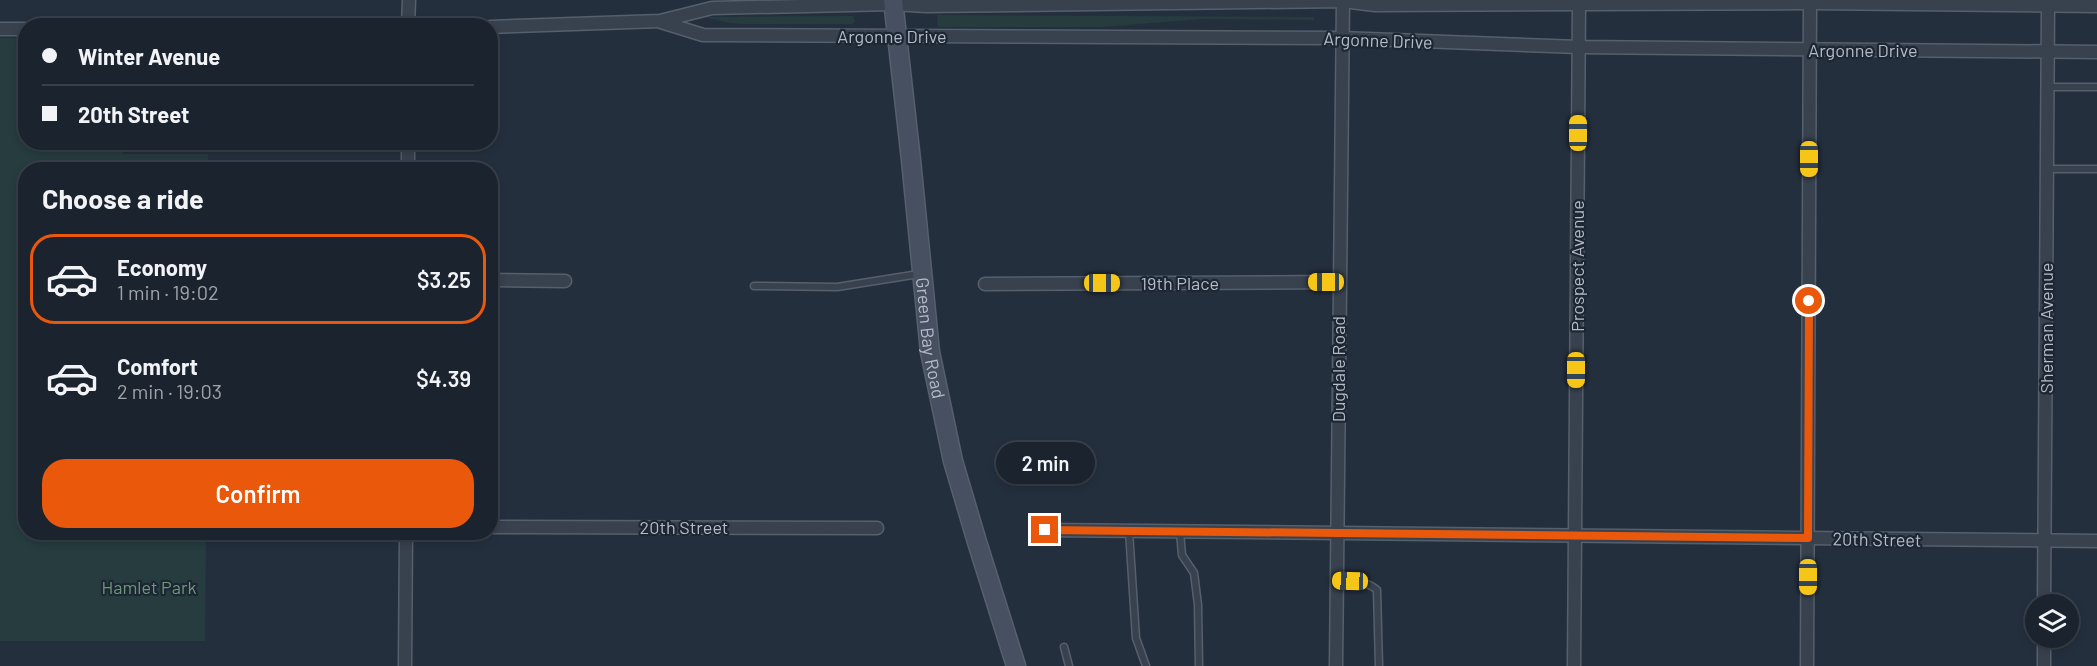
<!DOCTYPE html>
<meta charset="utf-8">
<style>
body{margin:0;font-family:Barlow,sans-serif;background:#242b36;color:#f1f3f6;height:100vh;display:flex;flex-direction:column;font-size:22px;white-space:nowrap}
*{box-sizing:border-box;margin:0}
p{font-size:20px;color:#a0a4aa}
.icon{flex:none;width:33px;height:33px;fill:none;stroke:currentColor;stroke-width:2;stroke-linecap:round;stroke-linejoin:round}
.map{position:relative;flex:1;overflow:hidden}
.side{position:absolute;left:18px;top:162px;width:480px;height:378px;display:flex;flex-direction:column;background:#1b232e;border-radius:24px;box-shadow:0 3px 9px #0003,0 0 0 2px #39404a}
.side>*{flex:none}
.banner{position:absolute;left:18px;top:18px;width:480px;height:132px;border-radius:24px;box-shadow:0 3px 9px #0003,0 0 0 2px #39404a;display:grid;align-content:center;height:132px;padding:0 24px;background:#1b232e}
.tools{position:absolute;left:2025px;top:594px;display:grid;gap:12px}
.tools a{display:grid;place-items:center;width:54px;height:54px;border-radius:50%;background:#1b232e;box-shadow:0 3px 9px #0003,0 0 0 2px #39404a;font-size:30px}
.end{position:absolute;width:27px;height:27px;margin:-14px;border:8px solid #ea580c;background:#fff;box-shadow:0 0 0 3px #fff}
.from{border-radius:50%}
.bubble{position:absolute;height:42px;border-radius:21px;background:#1b232e;box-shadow:0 3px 9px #0003,0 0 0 2px #39404a;font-size:20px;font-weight:600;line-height:42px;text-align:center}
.car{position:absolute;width:18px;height:36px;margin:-18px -9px;border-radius:8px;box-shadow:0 0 4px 2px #0007;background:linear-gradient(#f5c518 24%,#345 0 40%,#f5c518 0 76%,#345 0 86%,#f5c518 0)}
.banner b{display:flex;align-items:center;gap:21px;height:57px;font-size:22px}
.banner b+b{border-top:2px solid #39404a}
.banner i{width:15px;height:15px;background:#f1f3f6}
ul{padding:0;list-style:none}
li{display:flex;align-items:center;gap:18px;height:90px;margin:0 12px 9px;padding:0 12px;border:3px solid transparent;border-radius:24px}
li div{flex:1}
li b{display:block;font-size:22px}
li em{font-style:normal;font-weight:600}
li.on{border-color:#ea580c}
li>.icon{width:54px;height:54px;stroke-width:1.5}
h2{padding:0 24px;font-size:27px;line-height:72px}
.primary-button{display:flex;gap:12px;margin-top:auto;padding:12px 24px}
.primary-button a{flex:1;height:69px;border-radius:24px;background:#ea580c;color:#fff;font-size:24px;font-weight:600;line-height:69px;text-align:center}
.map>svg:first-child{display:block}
.green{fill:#263c3f}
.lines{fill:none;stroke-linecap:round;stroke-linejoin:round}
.service-casing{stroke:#565f6c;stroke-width:9}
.minor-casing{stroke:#565f6c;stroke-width:15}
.secondary-casing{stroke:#565f6c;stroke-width:21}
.service{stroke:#38414e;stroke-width:6}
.minor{stroke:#38414e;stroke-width:12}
.secondary{stroke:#465061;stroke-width:18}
.route{stroke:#ea580c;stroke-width:8}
.labels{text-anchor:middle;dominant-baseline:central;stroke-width:4.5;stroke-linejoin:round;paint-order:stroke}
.street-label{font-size:18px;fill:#b4bcc9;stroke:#1d2633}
.park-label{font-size:18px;fill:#6b9a76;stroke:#1d2633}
</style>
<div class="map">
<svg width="2097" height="666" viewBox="0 0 2097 666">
<rect width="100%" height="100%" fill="#242f3e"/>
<!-- green -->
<g class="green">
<polygon points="937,15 1314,17 1314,20 1202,19 1103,27 938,27"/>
<polygon points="853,16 855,22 852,24 745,24 730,23 704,17"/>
<polygon points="0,38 25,38 26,142 123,143 123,154 208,154 208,169 26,170 26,532 206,533 205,641 0,641"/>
</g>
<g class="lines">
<!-- service casing -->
<g class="service-casing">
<g id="service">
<polyline points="2048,87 2097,87"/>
<polyline points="2047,169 2097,169"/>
<polyline points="754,286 837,287 919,274"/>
<polyline points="1129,531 1136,638 1146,666"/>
<polyline points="1180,532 1182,555 1194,573 1198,605 1199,666"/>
<path d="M1337,580C1352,581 1365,580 1377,590L1379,666"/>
<polyline points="1064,647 1069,666"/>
</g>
</g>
<!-- minor casing -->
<g class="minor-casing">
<g id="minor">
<polyline points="661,22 703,35 1341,38 1579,47 2097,52"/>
<polyline points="408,26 409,0"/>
<polyline points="490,27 660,21 712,8 893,4 926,6 1343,1 1375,5 1810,3 2097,6"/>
<polyline points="0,29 26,29"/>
<polyline points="408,170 408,142"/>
<polyline points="490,280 565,281"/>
<polyline points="985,284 1339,282"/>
<polyline points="490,527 877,528"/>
<polyline points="1045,530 2097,541"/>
<polyline points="2044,604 2048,6"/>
<polyline points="405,666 406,532"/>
<polyline points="1336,666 1343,0"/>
<polyline points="1574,666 1579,4"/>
<polyline points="1807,666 1810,0"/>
<polyline points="2044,666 2044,638"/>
</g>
</g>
<!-- secondary casing -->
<g class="secondary-casing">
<g id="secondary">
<path id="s1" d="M893,0L911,160L930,352L953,461L977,542L1016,666"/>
</g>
</g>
<!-- service -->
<use href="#service" class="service"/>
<!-- minor -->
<use href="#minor" class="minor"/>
<!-- secondary -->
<use href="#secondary" class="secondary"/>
</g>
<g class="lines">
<!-- route -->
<polyline class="route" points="1045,530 1808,538 1809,301"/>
</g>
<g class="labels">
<!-- street labels -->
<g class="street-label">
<text x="892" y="36">Argonne Drive</text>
<text transform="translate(1378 40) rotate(2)">Argonne Drive</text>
<text x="1863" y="50">Argonne Drive</text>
<text transform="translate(1577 266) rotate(-90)">Prospect Avenue</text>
<text x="1180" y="283">19th Place</text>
<text transform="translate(2046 328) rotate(-90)">Sherman Avenue</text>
<text stroke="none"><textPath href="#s1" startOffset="340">Green Bay Road</textPath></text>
<text transform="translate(1338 369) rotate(-90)">Dugdale Road</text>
<text x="684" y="527">20th Street</text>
<text transform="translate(1877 539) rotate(1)">20th Street</text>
</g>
<!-- park labels -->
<g class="park-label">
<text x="149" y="587">Hamlet Park</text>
</g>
</g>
</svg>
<div class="tools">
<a><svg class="icon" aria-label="layers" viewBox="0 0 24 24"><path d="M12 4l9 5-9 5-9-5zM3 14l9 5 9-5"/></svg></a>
</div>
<i class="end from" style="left:1809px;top:301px"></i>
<i class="end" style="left:1045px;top:530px"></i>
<div class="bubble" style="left:996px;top:442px;width:99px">2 min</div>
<i class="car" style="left:1578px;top:133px;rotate:0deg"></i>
<i class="car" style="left:1809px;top:159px;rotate:180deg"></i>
<i class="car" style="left:1326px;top:282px;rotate:270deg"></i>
<i class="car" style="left:1102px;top:283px;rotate:90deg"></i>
<i class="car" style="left:1576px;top:370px;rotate:180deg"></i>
<i class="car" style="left:1808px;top:577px;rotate:180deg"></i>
<i class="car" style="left:1350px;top:581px;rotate:272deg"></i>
<div class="banner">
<b><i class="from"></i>Winter Avenue</b>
<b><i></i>20th Street</b>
</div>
<section class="side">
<h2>Choose a ride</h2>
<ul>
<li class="on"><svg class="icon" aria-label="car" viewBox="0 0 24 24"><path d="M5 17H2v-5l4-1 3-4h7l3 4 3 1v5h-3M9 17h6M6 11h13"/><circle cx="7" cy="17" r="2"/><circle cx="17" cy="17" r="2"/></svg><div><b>Economy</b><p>1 min · 19:02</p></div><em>$3.25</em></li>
<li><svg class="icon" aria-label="car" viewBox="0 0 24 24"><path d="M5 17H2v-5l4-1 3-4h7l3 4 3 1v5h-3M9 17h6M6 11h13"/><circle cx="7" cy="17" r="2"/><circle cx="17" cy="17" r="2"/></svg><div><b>Comfort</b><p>2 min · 19:03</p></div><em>$4.39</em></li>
</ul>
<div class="primary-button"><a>Confirm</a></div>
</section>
</div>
